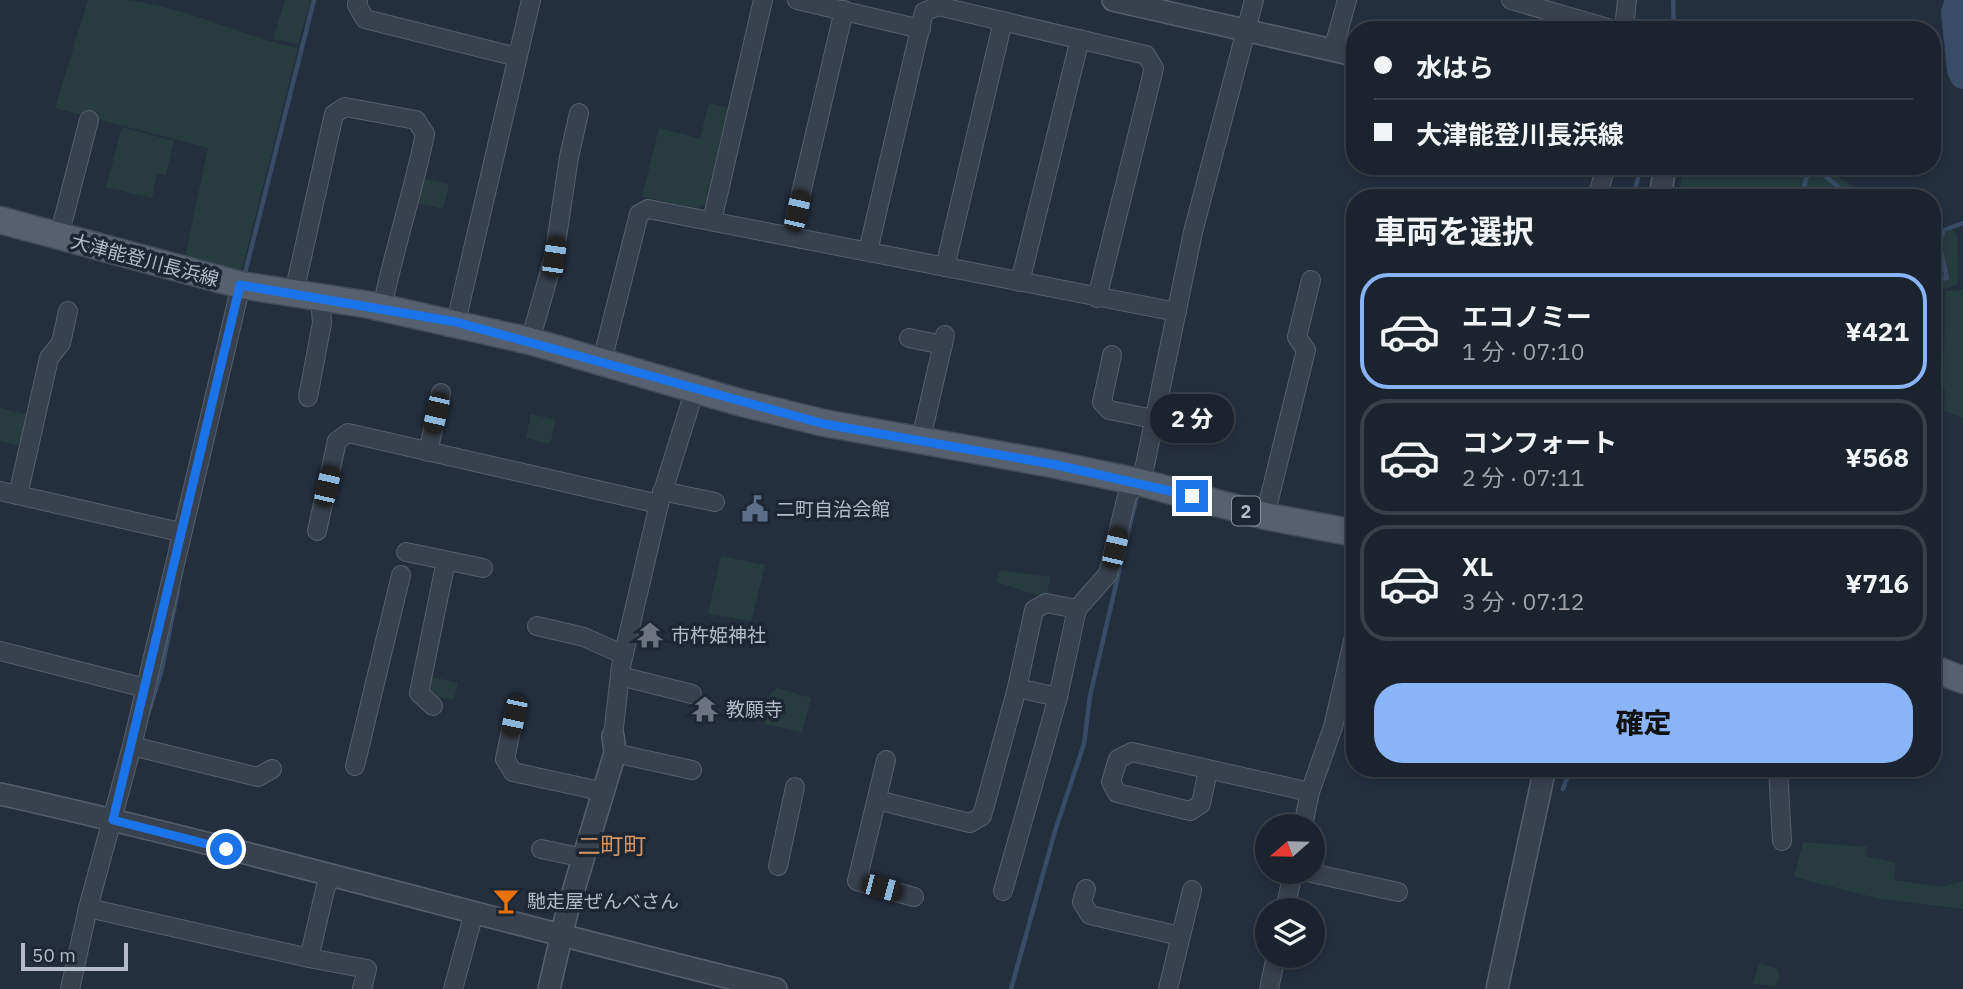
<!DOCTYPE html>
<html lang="ja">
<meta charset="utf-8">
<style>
body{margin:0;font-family:"IBM Plex Sans","Noto Sans JP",sans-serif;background:#242b36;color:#f1f3f6;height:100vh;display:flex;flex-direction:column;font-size:26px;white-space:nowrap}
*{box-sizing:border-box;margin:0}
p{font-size:23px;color:#a0a4aa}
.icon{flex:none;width:38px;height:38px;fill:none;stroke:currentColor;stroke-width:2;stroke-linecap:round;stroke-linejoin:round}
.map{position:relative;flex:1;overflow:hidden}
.side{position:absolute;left:1346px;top:189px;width:595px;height:588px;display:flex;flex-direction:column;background:#1b232e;border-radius:28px;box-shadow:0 4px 10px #0003,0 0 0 2px #39404a}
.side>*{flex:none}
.banner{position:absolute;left:1346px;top:21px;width:595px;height:154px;border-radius:28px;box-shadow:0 4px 10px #0003,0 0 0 2px #39404a;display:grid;align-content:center;height:154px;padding:0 28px;background:#1b232e}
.needle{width:46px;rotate:250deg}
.tools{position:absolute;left:1255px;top:814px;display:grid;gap:14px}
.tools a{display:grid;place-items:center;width:70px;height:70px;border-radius:50%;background:#1b232e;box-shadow:0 4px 10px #0003,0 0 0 2px #39404a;font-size:35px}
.scale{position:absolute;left:21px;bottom:18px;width:107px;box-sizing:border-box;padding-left:7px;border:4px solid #b4bcc9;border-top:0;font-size:19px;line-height:24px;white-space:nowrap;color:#b4bcc9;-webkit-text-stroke:5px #1d2633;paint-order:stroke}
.end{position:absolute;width:32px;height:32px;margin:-16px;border:9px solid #1a73e8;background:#fff;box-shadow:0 0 0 4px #fff}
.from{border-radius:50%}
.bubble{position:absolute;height:49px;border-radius:24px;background:#1b232e;box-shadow:0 4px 10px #0003,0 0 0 2px #39404a;font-size:23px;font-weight:800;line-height:49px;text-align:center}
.car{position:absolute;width:21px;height:42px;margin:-21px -10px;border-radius:9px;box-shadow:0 0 5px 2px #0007;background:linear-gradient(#222 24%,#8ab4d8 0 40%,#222 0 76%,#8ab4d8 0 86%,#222 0)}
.banner b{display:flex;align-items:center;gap:24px;height:66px;font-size:26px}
.banner b+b{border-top:2px solid #39404a}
.banner i{width:18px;height:18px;background:#f1f3f6}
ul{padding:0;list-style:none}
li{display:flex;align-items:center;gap:21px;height:116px;margin:0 14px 10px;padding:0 14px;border:4px solid #39404a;border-radius:28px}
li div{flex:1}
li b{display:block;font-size:26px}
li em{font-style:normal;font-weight:800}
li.selected{border-color:#8ab4f8}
li>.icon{width:63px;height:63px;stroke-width:1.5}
h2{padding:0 28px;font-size:32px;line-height:84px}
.action{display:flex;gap:14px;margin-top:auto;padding:14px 28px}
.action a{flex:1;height:80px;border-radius:28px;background:#8ab4f8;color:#111;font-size:28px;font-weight:800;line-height:80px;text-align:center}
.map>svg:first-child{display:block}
.green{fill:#263c3f}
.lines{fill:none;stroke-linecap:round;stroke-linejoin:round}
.stream{stroke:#394c67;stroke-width:4.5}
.river{stroke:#394c67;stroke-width:26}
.minor-casing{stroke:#565f6c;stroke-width:20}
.tertiary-casing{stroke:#565f6c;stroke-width:24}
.primary-casing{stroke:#414a57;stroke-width:29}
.minor{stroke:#38414e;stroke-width:18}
.tertiary{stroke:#38414e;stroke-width:21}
.primary{stroke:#56606e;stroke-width:26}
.route{stroke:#1a73e8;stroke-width:9}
.labels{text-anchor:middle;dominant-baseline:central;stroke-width:7;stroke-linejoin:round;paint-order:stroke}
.shield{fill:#1d2633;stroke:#878f9c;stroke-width:2}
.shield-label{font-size:18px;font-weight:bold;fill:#b4bcc9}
.street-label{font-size:19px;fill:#b4bcc9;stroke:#1d2633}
.poi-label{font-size:19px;fill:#b4bcc9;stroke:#1d2633;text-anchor:start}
.quarter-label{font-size:23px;fill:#d59563;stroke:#1d2633}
</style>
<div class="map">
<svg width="1963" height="989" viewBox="0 0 1963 989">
<rect width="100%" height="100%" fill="#242f3e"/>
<!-- green -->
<g class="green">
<path d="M88,0C100,0 113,0 125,0C185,6 240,36 298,48L241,273L185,257L208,148L55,108Z"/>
<polygon points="285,0 311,0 298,44 273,39"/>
<polygon points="709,103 728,108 706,203 698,208 642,197 659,128 700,139"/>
<polygon points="122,127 174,141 166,175 157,173 152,198 106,187"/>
<polygon points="1684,166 1820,166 1851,185 1864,198 1678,198"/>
<polygon points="423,178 449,184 443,209 418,203"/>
<polygon points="1952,229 1957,235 1958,284 1942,290 1944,365 1945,291 1963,290 1963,418 1944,411 1945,389 1936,390 1933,387 1932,242"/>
<polygon points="0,408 29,415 22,446 0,441"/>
<polygon points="531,414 556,420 550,444 526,438"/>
<polygon points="721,556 765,565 751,621 708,614"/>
<polygon points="1000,570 1050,577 1046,598 996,582"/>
<polygon points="428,676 458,683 454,700 432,696 427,688"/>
<polygon points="777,688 811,698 802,732 764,724 772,692"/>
<polygon points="1803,842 1867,847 1866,856 1896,863 1894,880 1942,887 1963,881 1963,909 1880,899 1794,877"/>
<polygon points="1759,963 1777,969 1780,976 1775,986 1753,984"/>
</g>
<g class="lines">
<!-- stream -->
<g class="stream">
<polyline points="1673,0 1674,30"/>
<polyline points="1814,166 1851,198"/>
<polyline points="1804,187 1810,166"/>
<polyline points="1633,198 1641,166"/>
<polyline points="244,277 314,0"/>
<polyline points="1932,281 1947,278 1939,243 1944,230 1963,223"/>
<polyline points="148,714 161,673 178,590"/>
<polyline points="1563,789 1571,768"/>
<polyline points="1011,989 1055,831 1084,744 1090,696 1136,499"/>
</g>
<!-- river -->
<polyline class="river" points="1958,0 1954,12 1960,70 1963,76"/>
<!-- minor casing -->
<g class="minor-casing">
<g id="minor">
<polyline points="358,0 357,5 365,19 517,57"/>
<polyline points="797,0 921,29"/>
<polyline points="1511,0 1615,30"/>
<polyline points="1624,30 1627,0"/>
<polyline points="1333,50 1347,0"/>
<polyline points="1597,198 1606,166"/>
<polyline points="712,221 763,0"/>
<polyline points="59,236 89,120"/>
<polyline points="791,236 844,10"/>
<polyline points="868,251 924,12 938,6 1146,55 1154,68 1097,298"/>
<polyline points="945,267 1003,21"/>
<polyline points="1020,282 1080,39"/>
<path d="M294,293L334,114L345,107L416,120L425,134C413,193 394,249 382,308"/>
<polyline points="456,322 531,0"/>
<polyline points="909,338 943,345"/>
<polyline points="530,341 554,257 569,157 579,113"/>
<polyline points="1112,355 1102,402 1109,410 1154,419"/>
<polyline points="602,361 639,214 648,209 1177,312"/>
<polyline points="308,397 322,323 320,297"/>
<polyline points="920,443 945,335"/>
<polyline points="428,452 441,393"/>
<polyline points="0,491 180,532"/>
<polyline points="662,491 715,502"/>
<polyline points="18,495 49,358 61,343 68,311"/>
<polyline points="1265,516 1306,350 1297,337 1311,280"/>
<polyline points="317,531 337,441 348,433 659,504"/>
<polyline points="406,552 483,568"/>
<polyline points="537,626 584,637 624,655"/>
<polyline points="0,651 145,688"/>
<polyline points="620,676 692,694"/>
<polyline points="1017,688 1058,697"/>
<polyline points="433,706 419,693 446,561"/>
<polyline points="514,716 505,759 513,772 605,792"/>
<polyline points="613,736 621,666 659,504 695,389"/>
<polyline points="132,746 258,777 272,769"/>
<polyline points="615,753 692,770"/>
<polyline points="886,760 857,881 914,897"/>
<polyline points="355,766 401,575"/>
<polyline points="1778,768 1782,841"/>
<polyline points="1208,770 1201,804 1190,811 1117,793 1111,782 1118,759 1132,752 1310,792"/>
<polyline points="877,800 970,823 982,816 1017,688 1034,610 1046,603 1077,609"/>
<polyline points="1303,826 1310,792 1333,727 1354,637"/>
<polyline points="541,849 584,858"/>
<polyline points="778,866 795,787"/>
<polyline points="1307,872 1398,892"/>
<polyline points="1086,889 1082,902 1090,915 1180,936"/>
<polyline points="1003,891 1058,697 1077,609 1108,574 1127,496 1139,482 1145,465 1193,232 1254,0"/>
<polyline points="88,908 309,958 326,886 334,876"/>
<polyline points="1285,910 1293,872"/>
<polyline points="309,958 367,969 362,989"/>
<polyline points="70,989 88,908 132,746 241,285"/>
<polyline points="453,989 474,913"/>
<polyline points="1168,989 1192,890"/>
<polyline points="1269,989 1276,956"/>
</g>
</g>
<!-- tertiary casing -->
<g class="tertiary-casing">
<g id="tertiary">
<polyline points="1113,0 1354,55"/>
<polyline points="1660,198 1665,166"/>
<path d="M0,794C260,852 517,927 776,989"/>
<polyline points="549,989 567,912 615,753 613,736"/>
<polyline points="1497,989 1545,768"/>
</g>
</g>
<!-- primary casing -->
<g class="primary-casing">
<g id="primary">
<polyline points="0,220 241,285 370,305 530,341 742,403 824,423 1052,464 1139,482 1265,516 1354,533"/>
<polyline points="1932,668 1963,680"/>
</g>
</g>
<!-- minor -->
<use href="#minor" class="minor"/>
<!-- tertiary -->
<use href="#tertiary" class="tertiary"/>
<!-- primary -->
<use href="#primary" class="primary"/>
</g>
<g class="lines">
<!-- route -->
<polyline class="route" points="226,849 113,820 240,285 456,322 824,424 1052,464 1192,496"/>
</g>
<!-- icons -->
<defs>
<g id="civic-bare" transform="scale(2.1)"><path d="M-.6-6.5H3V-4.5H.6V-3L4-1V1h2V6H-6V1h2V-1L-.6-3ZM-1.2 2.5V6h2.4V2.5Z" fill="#5c6f8a" stroke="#1d2633" stroke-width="2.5" paint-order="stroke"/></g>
<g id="temple-bare" transform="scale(2.1)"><path d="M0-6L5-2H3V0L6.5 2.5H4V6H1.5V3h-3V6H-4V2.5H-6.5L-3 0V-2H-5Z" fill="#6b7280" stroke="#1d2633" stroke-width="2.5" paint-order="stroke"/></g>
<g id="bar-bare" transform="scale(2.1)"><path d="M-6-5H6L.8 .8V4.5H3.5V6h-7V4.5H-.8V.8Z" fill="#e8710a" stroke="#1d2633" stroke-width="2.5" paint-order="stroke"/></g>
</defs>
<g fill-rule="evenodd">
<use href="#civic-bare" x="755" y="509"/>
<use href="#temple-bare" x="650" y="635"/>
<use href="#temple-bare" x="705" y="709"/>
<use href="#bar-bare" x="506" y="901"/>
</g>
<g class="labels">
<!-- shield labels -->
<rect class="shield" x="1232" y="496.5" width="28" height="29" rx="5"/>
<g class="shield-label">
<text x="1246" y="511">2</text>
</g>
<!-- street labels -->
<g class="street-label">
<text transform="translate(145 260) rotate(15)">大津能登川長浜線</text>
</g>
<!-- poi labels -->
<g class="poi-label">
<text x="776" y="509">二町自治会館</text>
<text x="671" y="635">市杵姫神社</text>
<text x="726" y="709">教願寺</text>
<text x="527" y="901">馳走屋ぜんべさん</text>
</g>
<!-- quarter labels -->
<g class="quarter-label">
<text x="612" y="845">二町町</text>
</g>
</g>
</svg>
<div class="tools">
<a><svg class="needle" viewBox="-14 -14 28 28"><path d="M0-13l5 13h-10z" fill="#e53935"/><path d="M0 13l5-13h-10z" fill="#a0a4aa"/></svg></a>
<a><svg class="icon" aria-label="layers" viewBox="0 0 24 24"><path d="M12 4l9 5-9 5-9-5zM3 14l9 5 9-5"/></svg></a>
</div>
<div class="scale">50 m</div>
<i class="end from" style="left:226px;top:849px"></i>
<i class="end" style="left:1192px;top:496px"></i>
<div class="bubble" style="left:1150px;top:394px;width:84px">2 分</div>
<i class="car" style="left:797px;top:211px;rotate:13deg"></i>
<i class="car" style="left:554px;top:257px;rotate:8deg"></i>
<i class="car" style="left:436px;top:413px;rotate:193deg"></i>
<i class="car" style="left:327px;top:486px;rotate:13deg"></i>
<i class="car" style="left:1115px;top:548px;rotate:13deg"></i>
<i class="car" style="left:514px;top:716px;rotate:192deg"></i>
<i class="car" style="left:882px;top:888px;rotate:105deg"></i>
<div class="banner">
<b><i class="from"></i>水はら</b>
<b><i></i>大津能登川長浜線</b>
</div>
<section class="side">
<h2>車両を選択</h2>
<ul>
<li class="selected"><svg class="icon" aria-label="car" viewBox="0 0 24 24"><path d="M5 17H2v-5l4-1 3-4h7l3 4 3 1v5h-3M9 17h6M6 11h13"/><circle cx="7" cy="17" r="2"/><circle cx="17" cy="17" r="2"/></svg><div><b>エコノミー</b><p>1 分 · 07:10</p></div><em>¥421</em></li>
<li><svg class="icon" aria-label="car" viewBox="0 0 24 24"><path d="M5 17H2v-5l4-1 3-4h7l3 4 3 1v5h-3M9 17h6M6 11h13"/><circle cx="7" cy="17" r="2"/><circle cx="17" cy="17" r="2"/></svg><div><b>コンフォート</b><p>2 分 · 07:11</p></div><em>¥568</em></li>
<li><svg class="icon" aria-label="car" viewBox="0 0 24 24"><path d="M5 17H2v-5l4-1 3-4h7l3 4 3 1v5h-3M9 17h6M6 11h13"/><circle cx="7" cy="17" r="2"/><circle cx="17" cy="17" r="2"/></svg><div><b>XL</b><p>3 分 · 07:12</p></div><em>¥716</em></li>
</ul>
<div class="action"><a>確定</a></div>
</section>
</div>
